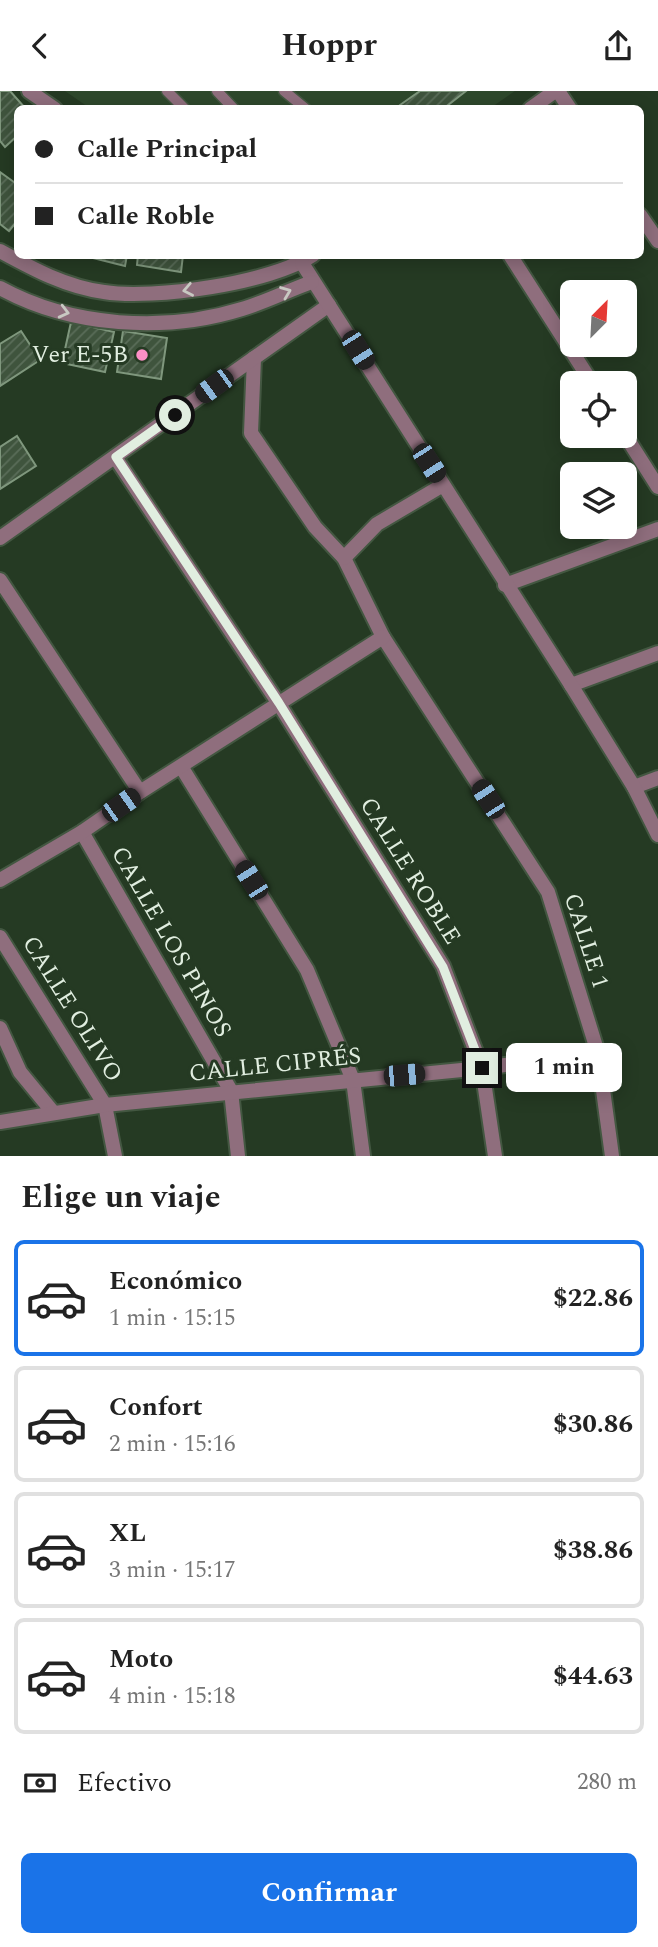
<!DOCTYPE html>
<html lang="es">
<meta charset="utf-8">
<style>
body{margin:0;font-family:Spectral,serif;background:#f6f6f6;color:#222;height:100vh;display:flex;flex-direction:column;font-size:26px;white-space:nowrap}
*{box-sizing:border-box;margin:0}
p{font-size:23px;color:#767676}
.icon{flex:none;width:38px;height:38px;fill:none;stroke:currentColor;stroke-width:2;stroke-linecap:round;stroke-linejoin:round}
.map{position:relative;height:1065px;overflow:hidden}
.drawer{display:flex;flex-direction:column;background:#fff;flex:1}
.drawer>*{flex:none}
.banner{position:absolute;left:14px;top:14px;width:630px;height:154px;border-radius:10px;box-shadow:0 4px 18px #0003;display:grid;align-content:center;height:154px;padding:0 21px;background:#fff}
.needle{width:46px;rotate:24deg}
.controls{position:absolute;left:560px;top:189px;display:grid;gap:14px}
.controls a{display:grid;place-items:center;width:77px;height:77px;border-radius:10px;background:#fff;box-shadow:0 4px 18px #0003;font-size:35px}
.end{position:absolute;width:32px;height:32px;margin:-16px;border:9px solid #e1eee0;background:#111;box-shadow:0 0 0 4px #111}
.from{border-radius:50%}
.bubble{position:absolute;height:49px;border-radius:10px;background:#fff;box-shadow:0 4px 18px #0003;font-size:23px;font-weight:700;line-height:49px;text-align:center}
.car{position:absolute;width:21px;height:42px;margin:-21px -10px;border-radius:9px;box-shadow:0 0 5px 2px #0007;background:linear-gradient(#222 24%,#8ab4d8 0 40%,#222 0 76%,#8ab4d8 0 86%,#222 0)}
.banner b{display:flex;align-items:center;gap:24px;height:66px;font-size:26px}
.banner b+b{border-top:2px solid #e0e0e0}
.banner i{width:18px;height:18px;background:#222}
ul{padding:0;list-style:none}
li{display:flex;align-items:center;gap:21px;height:116px;margin:0 14px 10px;padding:0 7px;border:4px solid #e0e0e0;border-radius:10px}
li div{flex:1}
li b{display:block;font-size:26px}
li em{font-style:normal;font-weight:700}
li.on{border-color:#1a73e8}
li>.icon{width:63px;height:63px;stroke-width:1.5}
h2{padding:0 21px;font-size:32px;line-height:84px}
.pay{display:flex;align-items:center;gap:18px;height:77px;padding:0 21px;font-size:26px}
.pay p{margin-inline-start:auto}
.primary-button{display:flex;gap:14px;margin-top:auto;padding:14px 21px}
.primary-button a{flex:1;height:80px;border-radius:10px;background:#1a73e8;color:#fff;font-size:28px;font-weight:700;line-height:80px;text-align:center}
header{display:flex;justify-content:space-between;align-items:center;height:91px;padding:0 21px;background:#fff;font-size:32px;font-weight:700}
.map>svg:first-child{display:block}
.built{fill:#2e482c}
.building{fill:url(#building-hatch);stroke:#7f977d;stroke-width:2}
.lines{fill:none;stroke-linecap:round;stroke-linejoin:round}
.service-casing{stroke:#435741;stroke-width:13}
.minor-casing{stroke:#435741;stroke-width:18}
.tertiary-casing{stroke:#435741;stroke-width:18}
.service{stroke:#8f6e7d;stroke-width:10}
.minor{stroke:#8f6e7d;stroke-width:14}
.tertiary{stroke:#8f6e7d;stroke-width:14}
.oneway{stroke:#c8c8c2}
.route{stroke:#e1eee0;stroke-width:9}
.poi-dot{fill:#fb8fc5;stroke:#253a23;stroke-width:2.5}
.labels{text-anchor:middle;dominant-baseline:central;stroke-width:6;stroke-linejoin:round;paint-order:stroke}
.poi-label{font-size:24px;fill:#e1eee0;stroke:#253a23;text-anchor:end}
.street-label{font-size:24px;fill:#e1eee0;stroke:#253a23}
</style>
<header><svg class="icon" aria-label="back" viewBox="0 0 24 24"><path d="M15 5l-7 7 7 7"/></svg>Hoppr<svg class="icon" aria-label="share" viewBox="0 0 24 24"><path d="M12 15V3M7 8l5-5 5 5M5 13v7h14v-7"/></svg></header>
<div class="map">
<svg width="658" height="1065" viewBox="0 0 658 1065">
<defs>
<pattern id="building-hatch" width="6" height="6" patternUnits="userSpaceOnUse" patternTransform="scale(1.75)"><rect width="6" height="6" fill="#3f543d"/><path d="M-1 1l2-2M0 6l6-6M5 7l2-2" fill="none" stroke="#5a6d59"/></pattern>
</defs>
<rect width="100%" height="100%" fill="#253a23"/>
<!-- built -->
<polygon class="built" points="65,0 515,0 489,18 91,18"/>
<!-- building -->
<g class="building">
<polygon points="0,0 10,0 26,18 18,18 18,44 5,56 0,50"/>
<polygon points="420,0 466,0 443,18 402,18 400,14"/>
<polygon points="0,81 18,94 18,129 9,140 0,133"/>
<polygon points="81,164 127,164 125,175"/>
<polygon points="138,164 183,164 181,181 137,174"/>
<polygon points="71,231 114,241 105,281 62,272"/>
<polygon points="21,240 40,269 0,295 0,253"/>
<polygon points="123,240 167,247 161,288 117,281"/>
<polygon points="17,345 36,375 0,398 0,356"/>
</g>
<g class="lines">
<!-- service casing -->
<g class="service-casing">
<g id="service">
<polyline points="167,0 185,18"/>
<polyline points="217,0 234,18"/>
<polyline points="284,0 306,18"/>
</g>
</g>
<!-- minor casing -->
<g class="minor-casing">
<g id="minor">
<polyline points="29,0 55,18"/>
<polyline points="558,0 570,18"/>
<polyline points="640,124 658,150"/>
<polyline points="510,164 592,292"/>
<polyline points="254,267 251,342 315,436 344,467 383,546 548,801 598,962 612,1065"/>
<polyline points="625,344 658,396"/>
<polyline points="115,366 279,613 443,875 482,977 495,1065"/>
<polyline points="0,447 329,214"/>
<polyline points="344,467 377,433 443,394"/>
<polyline points="0,489 140,701"/>
<polyline points="505,494 658,438"/>
<polyline points="571,594 658,562"/>
<polyline points="182,677 307,879 353,989 363,1065"/>
<polyline points="634,696 658,687"/>
<polyline points="82,741 231,1000 238,1065"/>
<polyline points="0,789 82,741 140,701 383,546"/>
<polyline points="0,846 105,1014 115,1065"/>
<polyline points="0,937 20,981 52,1020"/>
<polyline points="0,1031 105,1014 482,977 598,962"/>
</g>
</g>
<!-- tertiary casing -->
<g class="tertiary-casing">
<g id="tertiary">
<polyline points="530,18 555,0"/>
<path d="M0,160C33,178 66,196 104,201C153,209 272,192 313,164"/>
<polyline points="302,172 571,594 634,696 658,744"/>
<path d="M0,197C71,236 165,242 242,218C266,211 289,199 312,191"/>
</g>
</g>
<!-- service -->
<use href="#service" class="service"/>
<!-- minor -->
<use href="#minor" class="minor"/>
<!-- tertiary -->
<use href="#tertiary" class="tertiary"/>
</g>
<!-- one-way arrows -->
<defs><path id="oneway-chevron" d="M-2-3.5L2.5 0L-2 3.5" fill="none" stroke-width="1.6" stroke-linecap="round" stroke-linejoin="round" transform="scale(1.75)"/></defs>
<g class="oneway">
<use href="#oneway-chevron" transform="translate(188 199) rotate(169)"/>
<use href="#oneway-chevron" transform="translate(286 201) rotate(-21)"/>
<use href="#oneway-chevron" transform="translate(64 221) rotate(14)"/>
</g>
<g class="lines">
<!-- route -->
<polyline class="route" points="175,324 116,366 279,612 443,876 482,977"/>
</g>
<!-- markers -->
<circle class="poi-dot" cx="142" cy="264" r="7"/>
<g class="labels">
<!-- poi labels -->
<g class="poi-label">
<text x="128" y="264">Ver E-5B</text>
</g>
<!-- street labels -->
<g class="street-label">
<text transform="translate(410 780) rotate(58)">CALLE ROBLE</text>
<text transform="translate(586 850) rotate(72)">CALLE 1</text>
<text transform="translate(171 851) rotate(60)">CALLE LOS PINOS</text>
<text transform="translate(72 918) rotate(58)">CALLE OLIVO</text>
<text transform="translate(275 974) rotate(-6)">CALLE CIPRÉS</text>
</g>
</g>
</svg>
<div class="controls">
<a><svg class="needle" viewBox="-14 -14 28 28"><path d="M0-13l5 13h-10z" fill="#e53935"/><path d="M0 13l5-13h-10z" fill="#767676"/></svg></a>
<a><svg class="icon" aria-label="locate" viewBox="0 0 24 24"><circle cx="12" cy="12" r="6"/><path d="M12 2v4M12 18v4M2 12h4M18 12h4"/></svg></a>
<a><svg class="icon" aria-label="layers" viewBox="0 0 24 24"><path d="M12 4l9 5-9 5-9-5zM3 14l9 5 9-5"/></svg></a>
</div>
<i class="end from" style="left:175px;top:324px"></i>
<i class="end" style="left:482px;top:977px"></i>
<div class="bubble" style="left:506px;top:952px;width:116px">1 min</div>
<i class="car" style="left:358px;top:259px;rotate:148deg"></i>
<i class="car" style="left:214px;top:295px;rotate:234deg"></i>
<i class="car" style="left:429px;top:372px;rotate:147deg"></i>
<i class="car" style="left:488px;top:708px;rotate:327deg"></i>
<i class="car" style="left:121px;top:714px;rotate:55deg"></i>
<i class="car" style="left:251px;top:789px;rotate:328deg"></i>
<i class="car" style="left:404px;top:984px;rotate:85deg"></i>
<div class="banner">
<b><i class="from"></i>Calle Principal</b>
<b><i></i>Calle Roble</b>
</div>
</div>
<section class="drawer">
<h2>Elige un viaje</h2>
<ul>
<li class="on"><svg class="icon" aria-label="car" viewBox="0 0 24 24"><path d="M5 17H2v-5l4-1 3-4h7l3 4 3 1v5h-3M9 17h6M6 11h13"/><circle cx="7" cy="17" r="2"/><circle cx="17" cy="17" r="2"/></svg><div><b>Económico</b><p>1 min · 15:15</p></div><em>$22.86</em></li>
<li><svg class="icon" aria-label="car" viewBox="0 0 24 24"><path d="M5 17H2v-5l4-1 3-4h7l3 4 3 1v5h-3M9 17h6M6 11h13"/><circle cx="7" cy="17" r="2"/><circle cx="17" cy="17" r="2"/></svg><div><b>Confort</b><p>2 min · 15:16</p></div><em>$30.86</em></li>
<li><svg class="icon" aria-label="car" viewBox="0 0 24 24"><path d="M5 17H2v-5l4-1 3-4h7l3 4 3 1v5h-3M9 17h6M6 11h13"/><circle cx="7" cy="17" r="2"/><circle cx="17" cy="17" r="2"/></svg><div><b>XL</b><p>3 min · 15:17</p></div><em>$38.86</em></li>
<li><svg class="icon" aria-label="car" viewBox="0 0 24 24"><path d="M5 17H2v-5l4-1 3-4h7l3 4 3 1v5h-3M9 17h6M6 11h13"/><circle cx="7" cy="17" r="2"/><circle cx="17" cy="17" r="2"/></svg><div><b>Moto</b><p>4 min · 15:18</p></div><em>$44.63</em></li>
</ul>
<div class="pay"><svg class="icon" aria-label="cash" viewBox="0 0 24 24"><path d="M3 7h18v10H3z"/><circle cx="12" cy="12" r="2"/></svg>Efectivo<p>280 m</p></div>
<div class="primary-button"><a>Confirmar</a></div>
</section>
